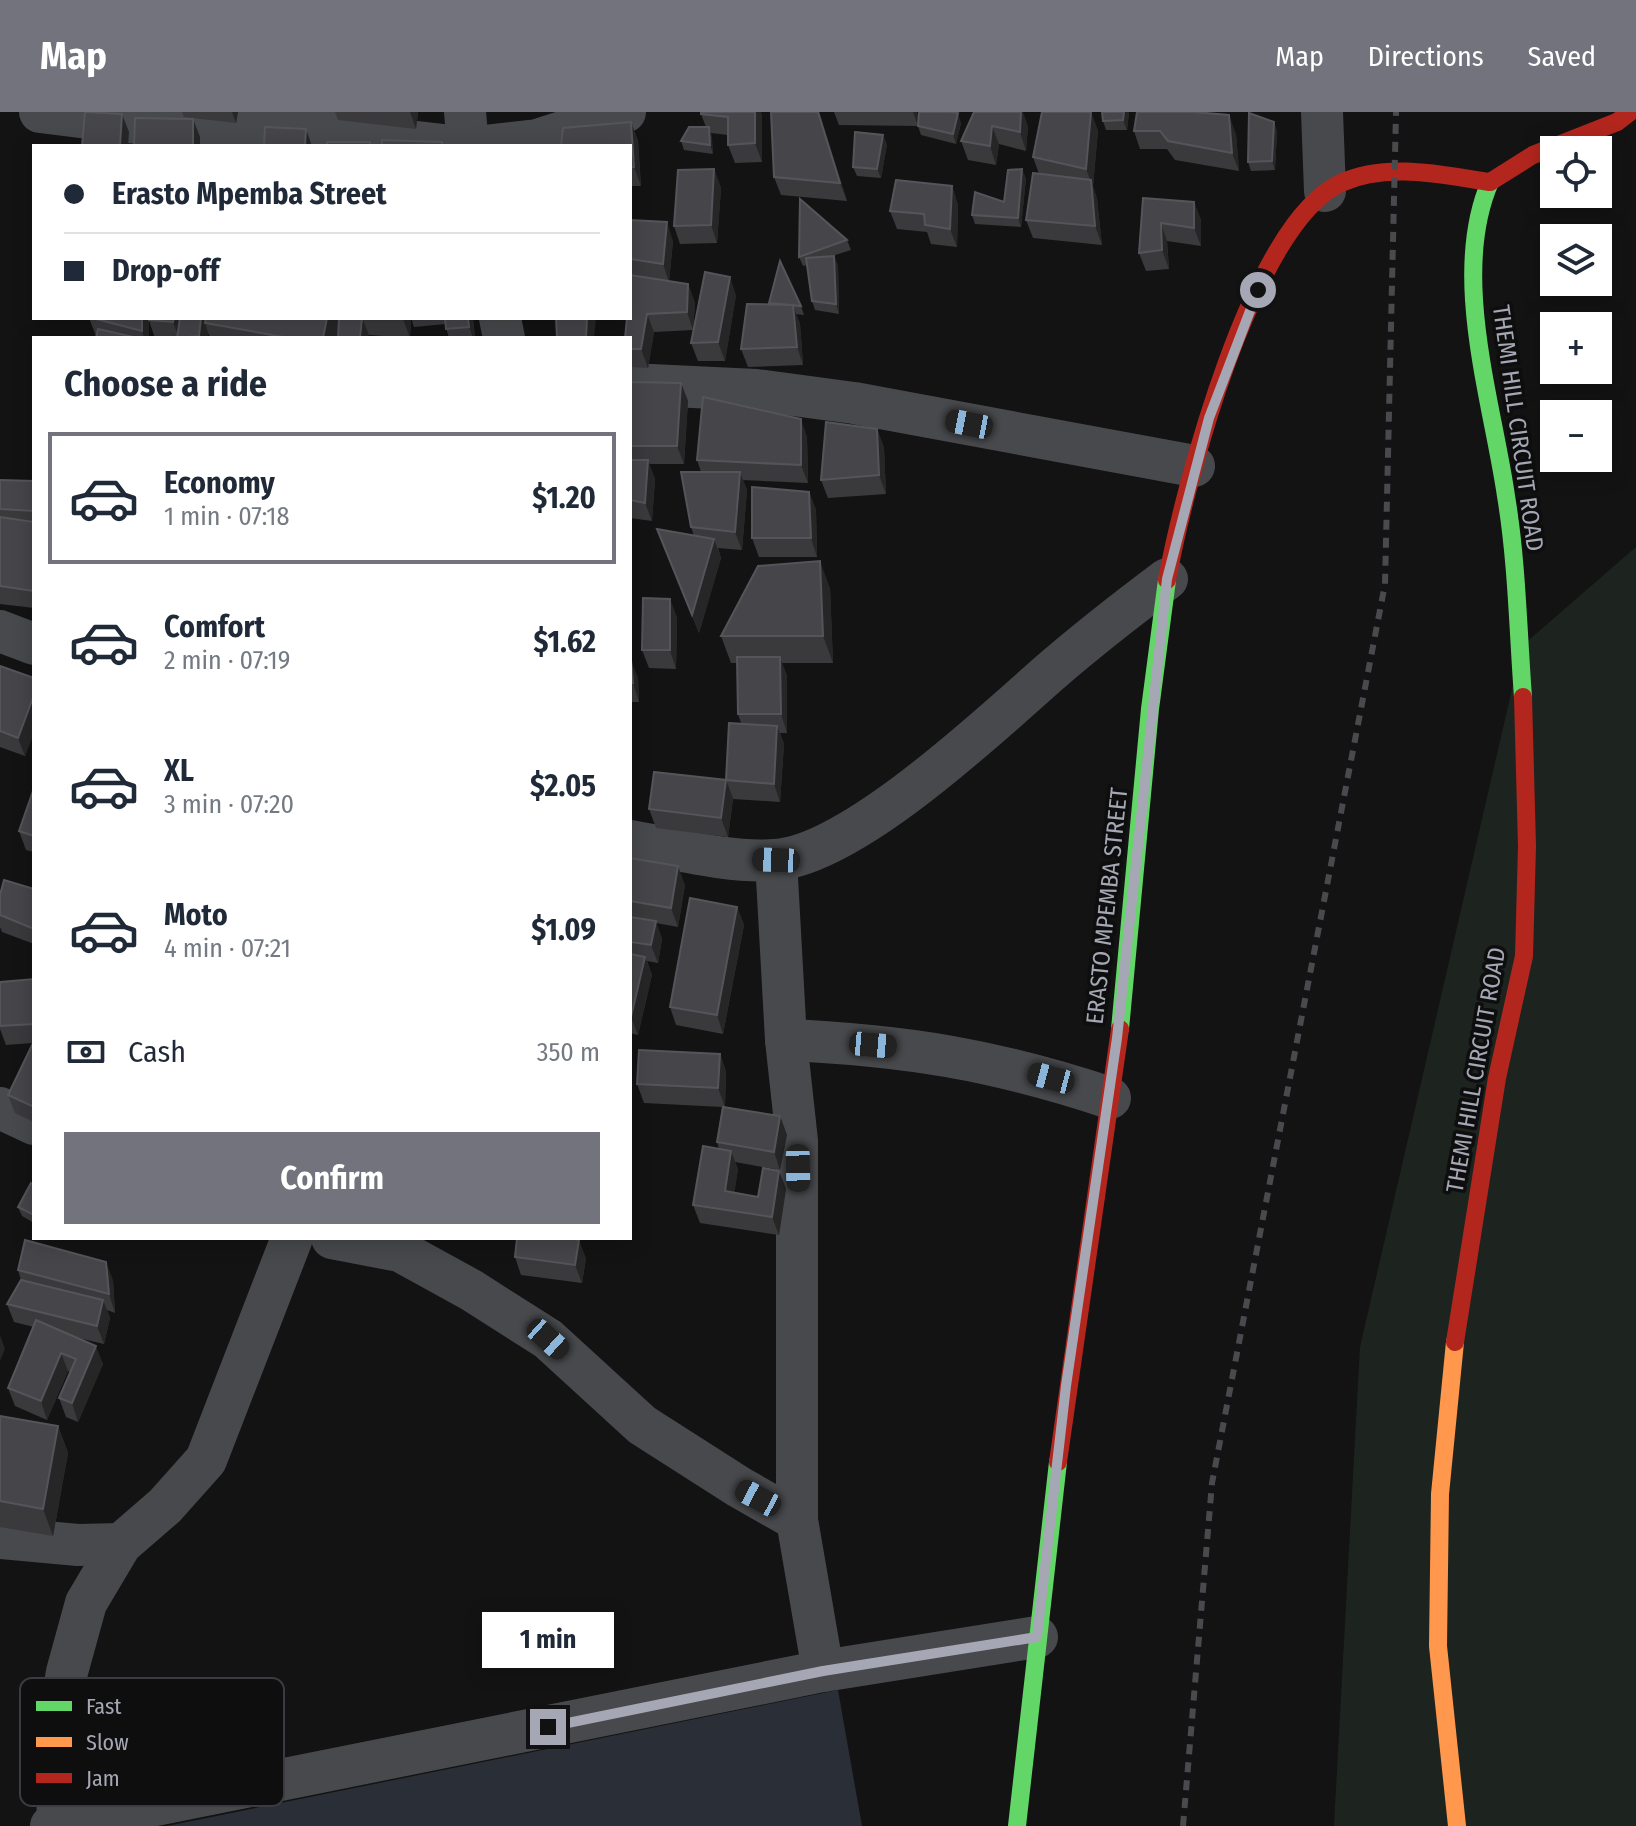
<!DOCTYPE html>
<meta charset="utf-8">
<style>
body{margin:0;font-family:"Fira Sans Condensed",sans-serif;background:#f6f6f7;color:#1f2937;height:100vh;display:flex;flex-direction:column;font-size:30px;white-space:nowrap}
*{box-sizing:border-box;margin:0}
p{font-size:26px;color:#747a83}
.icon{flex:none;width:44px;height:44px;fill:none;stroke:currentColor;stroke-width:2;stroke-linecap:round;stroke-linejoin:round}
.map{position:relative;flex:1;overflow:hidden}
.details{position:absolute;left:32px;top:224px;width:600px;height:904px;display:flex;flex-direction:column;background:#fff;border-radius:0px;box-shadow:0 4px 20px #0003}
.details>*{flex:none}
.top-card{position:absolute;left:32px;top:32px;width:600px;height:176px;border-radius:0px;box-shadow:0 4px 20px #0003;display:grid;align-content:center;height:176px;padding:0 32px;background:#fff}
.controls{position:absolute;left:1540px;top:24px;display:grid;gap:16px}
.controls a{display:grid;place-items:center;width:72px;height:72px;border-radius:0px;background:#fff;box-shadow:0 4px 20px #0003;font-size:40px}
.end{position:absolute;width:36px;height:36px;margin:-18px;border:10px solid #a5a7b4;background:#111;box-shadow:0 0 0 4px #111}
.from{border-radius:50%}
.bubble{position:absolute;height:56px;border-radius:0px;background:#fff;box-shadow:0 4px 20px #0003;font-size:26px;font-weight:700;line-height:56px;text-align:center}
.car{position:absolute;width:24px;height:48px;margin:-24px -12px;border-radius:10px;box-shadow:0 0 6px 2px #0007;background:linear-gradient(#222 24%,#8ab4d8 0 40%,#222 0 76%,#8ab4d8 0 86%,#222 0)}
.top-card b{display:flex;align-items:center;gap:28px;height:76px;font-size:30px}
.top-card b+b{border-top:2px solid #e0e1e3}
.top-card i{width:20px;height:20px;background:#1f2937}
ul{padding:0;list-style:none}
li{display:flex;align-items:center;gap:24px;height:132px;margin:0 16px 12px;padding:0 16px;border:4px solid transparent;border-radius:0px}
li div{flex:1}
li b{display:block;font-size:30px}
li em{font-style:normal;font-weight:700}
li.active{border-color:#72737c}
li>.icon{width:72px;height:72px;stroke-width:1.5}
h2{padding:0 32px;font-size:36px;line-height:96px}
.pay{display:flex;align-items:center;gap:20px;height:88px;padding:0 32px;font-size:30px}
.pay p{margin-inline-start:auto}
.primary-button{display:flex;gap:16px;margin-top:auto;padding:16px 32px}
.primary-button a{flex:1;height:92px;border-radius:0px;background:#72737c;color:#fff;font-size:32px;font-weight:700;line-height:92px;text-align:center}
header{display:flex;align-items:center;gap:48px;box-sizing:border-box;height:112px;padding:0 40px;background:#72737c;color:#fff}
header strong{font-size:38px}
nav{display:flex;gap:44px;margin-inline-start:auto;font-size:28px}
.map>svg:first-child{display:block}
.green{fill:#1d241f}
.water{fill:#2a2e36}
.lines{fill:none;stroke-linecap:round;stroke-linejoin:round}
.street{stroke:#48494c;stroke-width:42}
.fast{stroke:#63d668;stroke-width:18}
.slow{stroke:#ff974d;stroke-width:18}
.jam{stroke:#b3261e;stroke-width:18}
.rail{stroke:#494a4d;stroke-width:6;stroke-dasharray:10 8;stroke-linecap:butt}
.wall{fill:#3a3a3d}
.shaded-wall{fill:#262627}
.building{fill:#46464a;stroke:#54555a;stroke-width:2}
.route{stroke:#a5a7b4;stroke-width:10}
.labels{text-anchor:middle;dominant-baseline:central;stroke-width:7;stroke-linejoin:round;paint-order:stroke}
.street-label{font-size:24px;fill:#a5a7b4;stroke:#0e0e0f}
.key{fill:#0e0e0f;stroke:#3b3c41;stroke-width:2}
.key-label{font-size:22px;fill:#a5a7b4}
</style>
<header>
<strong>Map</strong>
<nav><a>Map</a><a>Directions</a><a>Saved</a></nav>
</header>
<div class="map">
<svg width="1636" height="1714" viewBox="0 0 1636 1714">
<rect width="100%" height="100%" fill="#131314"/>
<!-- green -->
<polygon class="green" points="1636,435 1636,1714 1334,1714 1360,1235 1522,534"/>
<!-- water -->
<polygon class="water" points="838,1578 862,1714 167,1714"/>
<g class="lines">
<!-- street -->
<g class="street">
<polyline points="40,0 120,10 312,18 452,34"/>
<polyline points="465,0 468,34"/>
<polyline points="1322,0 1325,79"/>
<polyline points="484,34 537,28 625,0"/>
<polyline points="500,206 504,226"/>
<polyline points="630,272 756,278 854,291 1194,354"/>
<polyline points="0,519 34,532"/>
<path d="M630,729C677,737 727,751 775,748C852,743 989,614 1048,562C1087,528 1127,497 1167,467"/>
<polyline points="776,748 786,928 797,1029 797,1408 823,1559"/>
<path d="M786,928C905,933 996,948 1110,986"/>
<polyline points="0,996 34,1012"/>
<polyline points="332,1126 400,1139 471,1178 548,1227 642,1313 739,1375 797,1408"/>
<polyline points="0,1426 78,1433 121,1432"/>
<polyline points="58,1713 56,1624 67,1560 86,1491 121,1432 165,1394 206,1348 292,1126"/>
<polyline points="51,1714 823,1559 1037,1525"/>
</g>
<!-- fast -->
<g class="fast">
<path d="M1490,70C1450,162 1492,288 1506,384C1517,450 1518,519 1523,585"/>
<polyline points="1120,917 1150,597 1167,468"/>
<polyline points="1017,1714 1058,1350"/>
</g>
<!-- slow -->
<polyline class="slow" points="1455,1230 1440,1382 1438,1534 1457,1714"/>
<!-- jam -->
<g class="jam">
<polyline points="1490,70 1533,43 1617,10 1630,0"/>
<path d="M1167,468C1184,376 1252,111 1341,71C1387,50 1442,63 1490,70"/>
<polyline points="1455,1230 1497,966 1524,844 1527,734 1523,585"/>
<polyline points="1058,1350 1120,917"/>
</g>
<!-- rail -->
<polyline class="rail" points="1183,1714 1212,1371 1385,472 1396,0"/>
</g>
<!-- wall -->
<g class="wall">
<polygon points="182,0 238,0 236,11 184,5"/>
<polygon points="335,0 418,0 416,17 338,8"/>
<polygon points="771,0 819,0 847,89 781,83 774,65"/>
<polygon points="834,0 917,0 918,14 839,13"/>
<polygon points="974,0 1028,14 1026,39 999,32 996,53 968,48 961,29"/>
<polygon points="1102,0 1129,0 1127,18 1106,18 1103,9"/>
<polygon points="1137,0 1236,22 1239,59 1175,48 1167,37 1140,37 1134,19"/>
<polygon points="701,2 762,3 762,50 735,51 728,33 728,23 711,21 713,42 684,38 681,29 706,15"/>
<polygon points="631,10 638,29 641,74 630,74"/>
<polygon points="961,11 956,32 921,23 918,14"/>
<polygon points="1098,18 1093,74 1097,87 1102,133 1033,126 1026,108 1039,62 1033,45"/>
<polygon points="1277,19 1275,58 1251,59 1248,50"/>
<polygon points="887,32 881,66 857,64 853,55"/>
<polygon points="714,57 721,76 717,131 680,132 674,114"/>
<polygon points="1026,66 1021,115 975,112 972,103 1004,90"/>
<polygon points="952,74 958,93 957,135 931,132 927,120 897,117 890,99"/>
<polygon points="1143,86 1194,90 1201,108 1201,134 1167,129 1169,157 1146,159 1139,141"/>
<polygon points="630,108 673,129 669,169 688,172 695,191 693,218 654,220 648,256 631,255 630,252"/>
<polygon points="847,128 851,138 832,144 838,153 839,202 815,198 812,189 807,153 803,154 799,145"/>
<polygon points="736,183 725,249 698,249 691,231"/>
<polygon points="747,192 801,194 804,203 796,202 800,212 803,253 748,255 741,237"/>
<polygon points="89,206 473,206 475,226 449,226 445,212 414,215 411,206 410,226 369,223 289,226 210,226 208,221 208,226 155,226 149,209 149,226 96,226 96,224"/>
<polygon points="630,270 681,271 688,289 684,352 649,352 655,367 652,409 630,406"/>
<polygon points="877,317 884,336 886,382 828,386 821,368"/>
<polygon points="807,325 808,371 743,368 747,378 742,438 718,436 721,446 699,521 657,417 694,424 691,415 701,360 697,348"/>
<polygon points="0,368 34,369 34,496 0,492"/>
<polygon points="809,380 816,398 817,445 759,445 752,426"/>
<polygon points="830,476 833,551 782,551 787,564 787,621 780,621 784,632 780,690 733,687 726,668 741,611 738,602 737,551 731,551 721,524"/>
<polygon points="677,505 676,557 649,556 642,538"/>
<polygon points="630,548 638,566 639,590 630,590"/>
<polygon points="0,554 34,566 34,620 25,644 0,635"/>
<polygon points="726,668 733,687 728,725 656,716 649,697"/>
<polygon points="34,676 34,740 26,738 19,719"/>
<polygon points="630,746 685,773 678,815 656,811 662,827 658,851 647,849 652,863 638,923 630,921"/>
<polygon points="34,777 34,832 2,820 0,815 0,783"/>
<polygon points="737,795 744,813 723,922 676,913 670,895"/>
<polygon points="34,867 34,1010 15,1001 8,983 33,931 6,933 0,917 0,870"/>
<polygon points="720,942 726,960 725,995 780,1004 787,1023 780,1058 735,1050 738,1057 734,1081 758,1085 779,1059 786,1077 779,1123 700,1111 693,1093 719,1037 717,1030 722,995 644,991 637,972"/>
<polygon points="34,1073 34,1111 22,1104 18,1095"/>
<polygon points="515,1145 586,1146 582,1171 521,1163"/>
<polygon points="18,1158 113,1168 115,1201 107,1198 110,1206 104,1232 78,1226 103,1252 78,1310 66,1305 59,1286 70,1260 68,1259 47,1308 15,1294 8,1276 34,1215 14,1210 7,1192 21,1168"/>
<polygon points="0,1304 58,1314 68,1341 53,1424 0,1415"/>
</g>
<!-- shaded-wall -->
<g class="shaded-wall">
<polygon points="232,0 238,0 236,11"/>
<polygon points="410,0 418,0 416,17"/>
<polygon points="755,0 761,0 762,3 762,50 755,31"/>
<polygon points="818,0 819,0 847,89 840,71"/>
<polygon points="913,0 917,0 918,14"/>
<polygon points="1021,0 1023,0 1028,14 1026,39 1020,20"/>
<polygon points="1091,0 1098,18 1093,74 1097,87 1102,133 1095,114 1091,70 1086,57"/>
<polygon points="1124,0 1129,0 1127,18 1123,8"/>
<polygon points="958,1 961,11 956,32 953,22"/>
<polygon points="122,2 129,20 128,34 120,34"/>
<polygon points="1229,3 1236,22 1239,59 1232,41"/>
<polygon points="193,7 200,25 200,34 193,34"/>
<polygon points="631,10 638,29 641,74 634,55"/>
<polygon points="1274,10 1277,19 1275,58 1272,49"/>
<polygon points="992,14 999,32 996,53 990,34"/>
<polygon points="709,15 712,25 713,42 710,33"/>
<polygon points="306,17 312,34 305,34"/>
<polygon points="883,23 887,32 881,66 877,57"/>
<polygon points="714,57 721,76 717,131 711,113"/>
<polygon points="1022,57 1026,66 1021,115 1018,106"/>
<polygon points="952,74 958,93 957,135 950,117"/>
<polygon points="1194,90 1201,108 1201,134 1194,116"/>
<polygon points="667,110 673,129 669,170 663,152"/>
<polygon points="1161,111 1167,129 1169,157 1162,138"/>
<polygon points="834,144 838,153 839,202 836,192"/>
<polygon points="730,165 736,183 725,249 718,230"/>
<polygon points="688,172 695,191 693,218 687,200"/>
<polygon points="793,193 800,212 803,253 797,235"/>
<polygon points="647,202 654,220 648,256 641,237"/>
<polygon points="142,206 149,206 149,226 144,226 142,219"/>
<polygon points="174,206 181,206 179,226 173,210"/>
<polygon points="201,206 210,206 205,211 208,221 208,226 199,226 199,224"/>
<polygon points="327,206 342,206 338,226 323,226"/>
<polygon points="362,206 369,223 368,226 360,226"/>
<polygon points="403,206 411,206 410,226 403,207"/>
<polygon points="468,206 473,206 475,226 473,226 469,215"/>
<polygon points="587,206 596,206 594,226 586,226"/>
<polygon points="681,271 688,289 684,352 677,334"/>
<polygon points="801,307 807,325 808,371 801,353"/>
<polygon points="877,317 884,336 886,382 879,363"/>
<polygon points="648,348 655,367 652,409 645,391"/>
<polygon points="740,360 747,378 742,438 735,420"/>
<polygon points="809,380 816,398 817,445 811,426"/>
<polygon points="714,427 721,446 699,521 692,503"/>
<polygon points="820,449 830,476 833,551 823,524"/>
<polygon points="670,487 677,505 676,557 670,538"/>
<polygon points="780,545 787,564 787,621 781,602"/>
<polygon points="631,548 638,566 639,590 633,571"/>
<polygon points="34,583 34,620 25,644 18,626"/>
<polygon points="777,614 784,632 780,690 774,672"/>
<polygon points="726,668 733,687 728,725 721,706"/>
<polygon points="678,754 685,773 678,815 671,796"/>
<polygon points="737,795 744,813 723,922 717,903"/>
<polygon points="656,809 662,827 658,851 651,833"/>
<polygon points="645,845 652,863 638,923 631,905"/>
<polygon points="720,942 726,960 725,995 718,976"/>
<polygon points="780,1004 787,1023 780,1058 774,1040"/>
<polygon points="731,1039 738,1057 732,1098 725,1079"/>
<polygon points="779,1059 786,1077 779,1123 772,1105"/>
<polygon points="579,1128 586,1146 582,1171 575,1153"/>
<polygon points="106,1150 113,1168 115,1201 109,1182"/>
<polygon points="103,1188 110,1206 104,1232 97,1214"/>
<polygon points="0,1223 5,1237 0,1249"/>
<polygon points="96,1234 103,1252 78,1310 72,1291"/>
<polygon points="61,1241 68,1259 47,1308 41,1289"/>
<polygon points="58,1314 68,1341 53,1424 43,1397"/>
</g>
<!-- building -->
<g class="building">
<polygon points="85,0 122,2 120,34 82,34"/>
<polygon points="701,0 755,0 755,31 728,33 728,5 701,2"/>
<polygon points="771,0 818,0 840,71 774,65"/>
<polygon points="919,0 951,0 958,1 953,22 918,14"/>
<polygon points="974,0 1021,0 1020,20 992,14 990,34 961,29"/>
<polygon points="1042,0 1091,0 1086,57 1033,45"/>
<polygon points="1102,0 1124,0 1123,8 1103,9"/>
<polygon points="1137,0 1195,0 1229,3 1232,41 1168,29 1160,19 1134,19"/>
<polygon points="1249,1 1274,10 1272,49 1248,50"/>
<polygon points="135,6 193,7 193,34 134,34"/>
<polygon points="631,10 634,55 630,55 630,34 561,34 563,16"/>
<polygon points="265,15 306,17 305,34 264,34"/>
<polygon points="689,15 709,15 710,33 681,29"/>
<polygon points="855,20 883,23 877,57 853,55"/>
<polygon points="382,28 442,30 442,34 382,34"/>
<rect x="327" y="30" width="43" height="4"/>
<polygon points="714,57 711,113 674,114 678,58"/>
<polygon points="1022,57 1018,106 972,103 975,80 1004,90 1008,58"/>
<polygon points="1033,61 1091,68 1095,114 1026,108"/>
<polygon points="896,68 952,74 950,117 925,113 924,102 890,99"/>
<polygon points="1143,86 1194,90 1194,116 1161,111 1162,138 1139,141"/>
<polygon points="800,87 847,128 799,145"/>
<polygon points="630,108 667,110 663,152 630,147"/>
<polygon points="834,144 836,192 812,189 806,146"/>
<polygon points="780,149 801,194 769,191"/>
<polygon points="705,160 730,165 718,230 691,231"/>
<polygon points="630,163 688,172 687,200 647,202 641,237 630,237 630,226 625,226 627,206 630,206"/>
<polygon points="747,192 793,193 797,235 741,237"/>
<polygon points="92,206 142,206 142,219"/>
<polygon points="149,206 174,206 173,210 149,208"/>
<polygon points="180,206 201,206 199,224 177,226"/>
<polygon points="206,206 327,206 323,226 289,226 205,211"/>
<polygon points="339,206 362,206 360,226 338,226"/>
<polygon points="445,206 468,206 469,215 446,217"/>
<polygon points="556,206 587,206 586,226 557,226"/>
<polygon points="98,217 138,226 96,226"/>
<polygon points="630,270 681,271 677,334 630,334"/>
<polygon points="703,285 801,307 801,353 697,348"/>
<polygon points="826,310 877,317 879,363 821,368"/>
<polygon points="630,348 648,348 645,391 630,388"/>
<polygon points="681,360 740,360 735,420 691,415"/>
<polygon points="0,368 34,369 34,399 0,397"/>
<polygon points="752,375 809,380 811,426 752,426"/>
<polygon points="0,405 34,410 34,479 0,474"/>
<polygon points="657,417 714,427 692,503"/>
<polygon points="820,449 823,524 721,524 758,454"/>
<polygon points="643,486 670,487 670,538 642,538"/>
<polygon points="737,545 780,545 781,602 738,602"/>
<polygon points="630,548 631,548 633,571 630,572"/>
<polygon points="0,554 34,566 34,583 18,626 0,619"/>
<polygon points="729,611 777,614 774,672 726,668"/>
<polygon points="654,660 726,668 721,706 649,697"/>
<polygon points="34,676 34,724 19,719"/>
<polygon points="630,746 678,754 671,796 630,789"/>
<polygon points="4,768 34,777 34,817 0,803 0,783"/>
<polygon points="690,786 737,795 717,903 670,895"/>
<polygon points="630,805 656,809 651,833 630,830"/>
<polygon points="630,842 645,845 631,905 630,904"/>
<polygon points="34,867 34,912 0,914 0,870"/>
<polygon points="34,929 34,995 8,983"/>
<polygon points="639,938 720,942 718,976 637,972"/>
<polygon points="723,995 780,1004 774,1040 717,1030"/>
<polygon points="703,1034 731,1039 725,1079 758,1085 763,1056 779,1059 772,1105 693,1093"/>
<polygon points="31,1071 34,1073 34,1103 18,1095"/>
<polygon points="517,1126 567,1126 579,1128 575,1153 515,1145"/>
<polygon points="25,1128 106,1150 109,1182 18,1158"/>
<polygon points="21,1168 103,1188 97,1214 7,1192"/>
<polygon points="36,1208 96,1234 72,1291 59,1286 76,1247 61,1241 41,1289 8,1276"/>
<polygon points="0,1304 58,1314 43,1397 0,1389"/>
</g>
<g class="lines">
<!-- route -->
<polyline class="route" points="548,1615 823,1559 1037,1525 1066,1274 1117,926 1167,467 1209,306 1258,178"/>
</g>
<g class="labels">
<!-- street labels -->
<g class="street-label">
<text transform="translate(1518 316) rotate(82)">THEMI HILL CIRCUIT ROAD</text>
<text transform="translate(1107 794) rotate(-84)">ERASTO MPEMBA STREET</text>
<text transform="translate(1476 958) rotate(-80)">THEMI HILL CIRCUIT ROAD</text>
</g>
</g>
<!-- legend -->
<rect x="20" y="1566" width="264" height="128" rx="12" class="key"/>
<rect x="36" y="1589" width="36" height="10" fill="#63d668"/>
<rect x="36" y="1625" width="36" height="10" fill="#ff974d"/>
<rect x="36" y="1661" width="36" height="10" fill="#b3261e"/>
<g class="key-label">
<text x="86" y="1602">Fast</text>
<text x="86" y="1638">Slow</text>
<text x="86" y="1674">Jam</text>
</g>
</svg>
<div class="controls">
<a><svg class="icon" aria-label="locate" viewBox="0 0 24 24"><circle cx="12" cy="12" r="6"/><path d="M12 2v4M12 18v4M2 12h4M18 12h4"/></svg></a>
<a><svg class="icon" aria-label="layers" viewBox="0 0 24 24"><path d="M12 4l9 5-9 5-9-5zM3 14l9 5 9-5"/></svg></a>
<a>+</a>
<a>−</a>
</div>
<i class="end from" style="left:1258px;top:178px"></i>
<i class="end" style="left:548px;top:1615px"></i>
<div class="bubble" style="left:482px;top:1500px;width:132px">1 min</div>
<i class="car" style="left:969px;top:312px;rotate:281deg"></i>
<i class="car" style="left:776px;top:748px;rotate:272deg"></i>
<i class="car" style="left:873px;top:933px;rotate:95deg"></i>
<i class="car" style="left:1051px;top:966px;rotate:285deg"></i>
<i class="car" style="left:798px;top:1056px;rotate:179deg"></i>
<i class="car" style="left:548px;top:1227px;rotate:132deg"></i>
<i class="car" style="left:758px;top:1386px;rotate:298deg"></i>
<div class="top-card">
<b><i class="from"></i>Erasto Mpemba Street</b>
<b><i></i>Drop-off</b>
</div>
<section class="details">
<h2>Choose a ride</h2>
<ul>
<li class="active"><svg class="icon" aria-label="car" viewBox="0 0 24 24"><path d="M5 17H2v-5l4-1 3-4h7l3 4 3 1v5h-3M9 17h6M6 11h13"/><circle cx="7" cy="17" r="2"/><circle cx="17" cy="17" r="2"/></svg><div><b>Economy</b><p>1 min · 07:18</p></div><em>$1.20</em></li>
<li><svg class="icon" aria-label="car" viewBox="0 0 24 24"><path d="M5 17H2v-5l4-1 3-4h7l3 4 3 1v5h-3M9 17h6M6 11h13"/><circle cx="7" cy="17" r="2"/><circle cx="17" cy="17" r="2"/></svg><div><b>Comfort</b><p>2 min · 07:19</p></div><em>$1.62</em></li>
<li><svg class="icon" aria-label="car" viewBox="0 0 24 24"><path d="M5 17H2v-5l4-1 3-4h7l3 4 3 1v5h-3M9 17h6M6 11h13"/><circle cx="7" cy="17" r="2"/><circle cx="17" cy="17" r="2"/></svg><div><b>XL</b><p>3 min · 07:20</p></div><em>$2.05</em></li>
<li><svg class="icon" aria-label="car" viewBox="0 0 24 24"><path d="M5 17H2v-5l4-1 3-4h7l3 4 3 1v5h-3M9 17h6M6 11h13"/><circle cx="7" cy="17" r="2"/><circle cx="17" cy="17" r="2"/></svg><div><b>Moto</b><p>4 min · 07:21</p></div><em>$1.09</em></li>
</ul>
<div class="pay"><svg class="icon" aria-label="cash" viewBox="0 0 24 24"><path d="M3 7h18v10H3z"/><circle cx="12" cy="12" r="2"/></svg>Cash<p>350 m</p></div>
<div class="primary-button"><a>Confirm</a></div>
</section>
</div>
